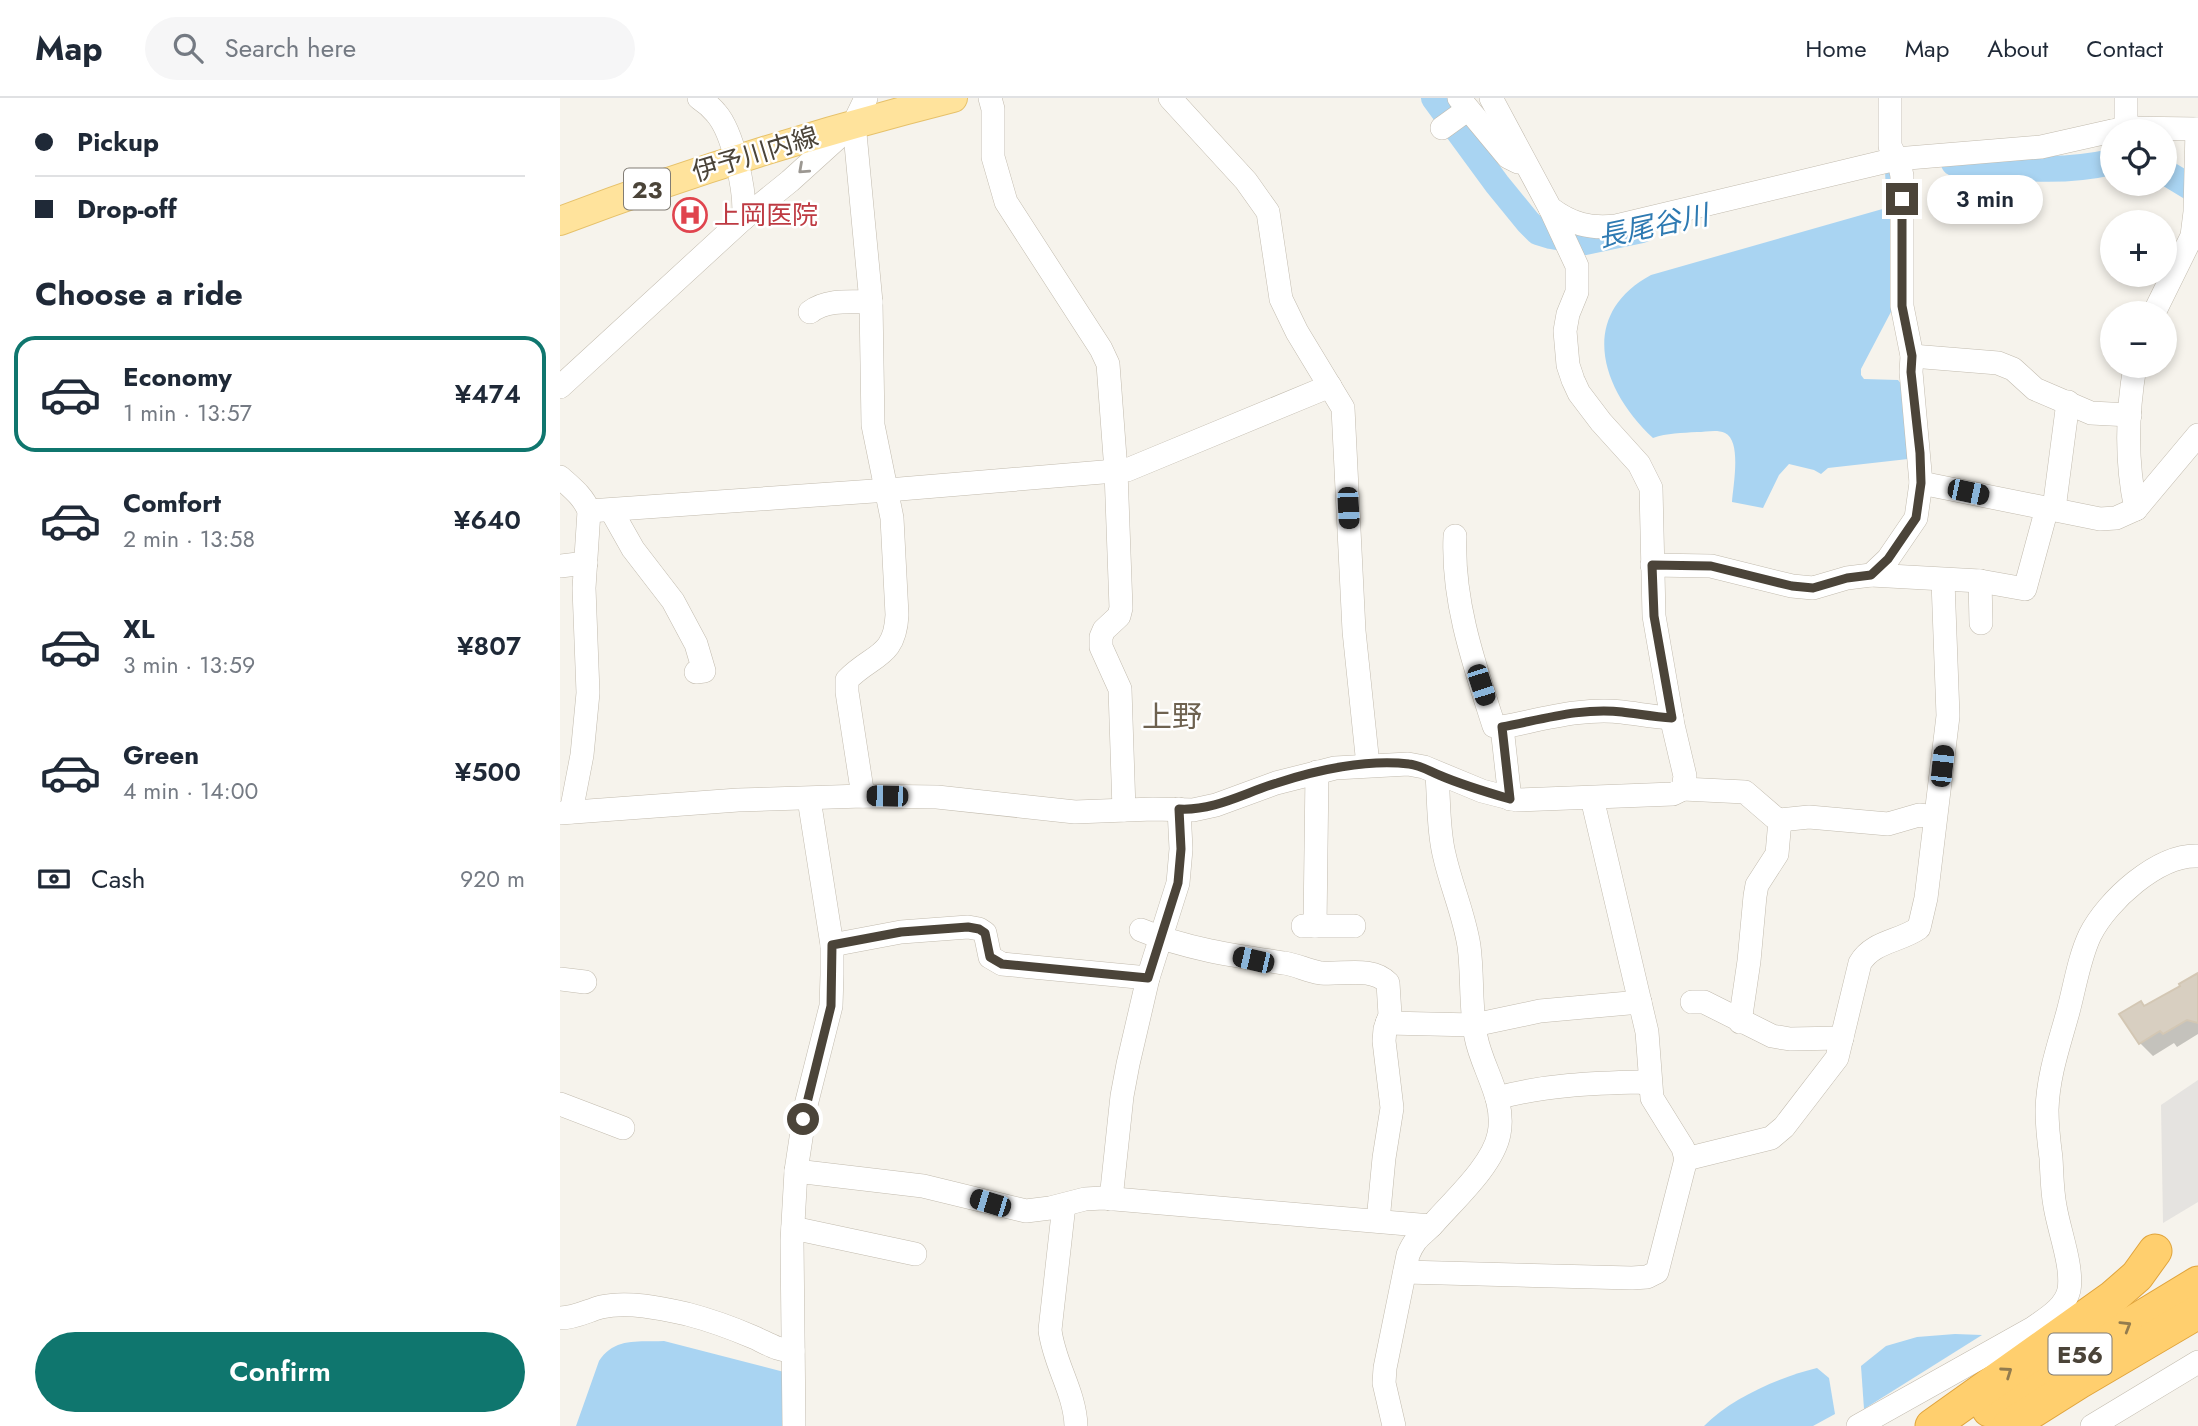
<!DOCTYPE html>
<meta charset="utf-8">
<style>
body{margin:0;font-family:Jost,"Noto Sans JP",sans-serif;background:#f6f6f7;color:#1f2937;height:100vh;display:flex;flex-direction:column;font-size:26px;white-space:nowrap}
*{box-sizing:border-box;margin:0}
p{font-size:23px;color:#747a83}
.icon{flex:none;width:38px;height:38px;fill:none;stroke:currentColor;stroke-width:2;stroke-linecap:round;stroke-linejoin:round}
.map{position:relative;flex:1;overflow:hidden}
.side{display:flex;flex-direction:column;background:#fff;width:560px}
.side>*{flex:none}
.top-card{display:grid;align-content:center;height:154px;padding:0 35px;background:#fff}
.tools{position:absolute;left:1540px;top:21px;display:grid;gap:14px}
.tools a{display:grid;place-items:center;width:77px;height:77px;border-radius:50%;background:#fff;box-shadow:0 4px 10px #0003;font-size:35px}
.end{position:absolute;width:32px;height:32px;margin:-16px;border:9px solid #4b4439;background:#fff;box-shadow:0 0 0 4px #fff}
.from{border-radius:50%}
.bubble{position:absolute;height:49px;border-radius:24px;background:#fff;box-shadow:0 4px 10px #0003;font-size:23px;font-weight:600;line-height:49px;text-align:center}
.car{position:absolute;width:21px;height:42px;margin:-21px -10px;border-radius:9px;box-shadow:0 0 5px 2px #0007;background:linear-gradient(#222 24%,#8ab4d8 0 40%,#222 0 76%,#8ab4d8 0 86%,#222 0)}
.top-card b{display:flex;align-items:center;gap:24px;height:66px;font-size:26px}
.top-card b+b{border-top:2px solid #e0e1e3}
.top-card i{width:18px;height:18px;background:#1f2937}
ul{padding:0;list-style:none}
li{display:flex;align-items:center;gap:21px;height:116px;margin:0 14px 10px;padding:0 21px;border:4px solid transparent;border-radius:21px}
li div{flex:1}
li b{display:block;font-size:26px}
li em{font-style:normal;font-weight:600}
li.selected{border-color:#0f766e}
li>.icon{width:63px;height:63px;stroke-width:1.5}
h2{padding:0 35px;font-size:32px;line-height:84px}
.pay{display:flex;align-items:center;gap:18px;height:77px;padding:0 35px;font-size:26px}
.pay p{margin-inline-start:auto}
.button{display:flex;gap:14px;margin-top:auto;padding:14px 35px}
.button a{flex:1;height:80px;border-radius:42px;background:#0f766e;color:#fff;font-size:28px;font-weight:600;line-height:80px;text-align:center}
header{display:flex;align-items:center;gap:42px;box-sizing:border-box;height:98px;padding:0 35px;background:#fff;border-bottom:2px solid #e0e1e3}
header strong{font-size:33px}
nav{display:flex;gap:38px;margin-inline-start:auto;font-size:24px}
.search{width:490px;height:63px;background:#f6f6f7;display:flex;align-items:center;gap:18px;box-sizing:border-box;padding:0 24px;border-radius:38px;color:#747a83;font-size:26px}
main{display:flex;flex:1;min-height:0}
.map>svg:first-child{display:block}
.parking{fill:#e5e3e0}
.water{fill:#a9d4f2}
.shadow{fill:#0003}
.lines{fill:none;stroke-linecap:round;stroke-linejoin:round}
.river{stroke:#a9d4f2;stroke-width:26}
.building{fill:#d8cfc1;stroke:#d3c7b4;stroke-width:2}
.minor-casing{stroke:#c2bbae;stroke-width:24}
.major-casing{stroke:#e6c16a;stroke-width:30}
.highway-casing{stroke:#e0a43c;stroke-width:35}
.minor{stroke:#fff;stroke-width:23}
.major{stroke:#ffe39c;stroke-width:28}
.highway{stroke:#ffcf6e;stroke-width:33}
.oneway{stroke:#9c9892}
.oneway2{stroke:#937c4e}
.route{stroke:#4b4439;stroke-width:9}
.labels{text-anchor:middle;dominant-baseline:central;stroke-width:5;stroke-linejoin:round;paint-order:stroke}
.shield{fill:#fff;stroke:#817c74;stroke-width:2}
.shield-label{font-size:24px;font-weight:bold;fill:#4b4439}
.street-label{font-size:26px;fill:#4b4439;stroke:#fff}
.health-label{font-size:26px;fill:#be3a42;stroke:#fff;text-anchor:start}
.water-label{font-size:28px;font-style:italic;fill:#2e7ab2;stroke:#fff}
.quarter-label{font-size:30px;fill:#6e6250;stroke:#fff}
</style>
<header>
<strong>Map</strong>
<div class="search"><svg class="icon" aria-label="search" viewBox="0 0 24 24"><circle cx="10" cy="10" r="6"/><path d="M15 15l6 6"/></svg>Search here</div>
<nav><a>Home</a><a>Map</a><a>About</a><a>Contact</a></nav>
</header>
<main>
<section class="side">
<div class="top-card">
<b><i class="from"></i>Pickup</b>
<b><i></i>Drop-off</b>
</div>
<h2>Choose a ride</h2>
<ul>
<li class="selected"><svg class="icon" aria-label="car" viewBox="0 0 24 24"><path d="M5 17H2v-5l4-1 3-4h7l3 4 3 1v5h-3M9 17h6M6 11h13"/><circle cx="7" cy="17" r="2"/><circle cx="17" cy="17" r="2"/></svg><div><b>Economy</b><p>1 min · 13:57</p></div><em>¥474</em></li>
<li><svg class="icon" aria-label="car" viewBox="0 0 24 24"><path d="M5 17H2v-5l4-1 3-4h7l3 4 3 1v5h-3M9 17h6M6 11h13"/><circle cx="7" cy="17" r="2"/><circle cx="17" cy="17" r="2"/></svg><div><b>Comfort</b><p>2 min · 13:58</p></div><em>¥640</em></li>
<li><svg class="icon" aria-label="car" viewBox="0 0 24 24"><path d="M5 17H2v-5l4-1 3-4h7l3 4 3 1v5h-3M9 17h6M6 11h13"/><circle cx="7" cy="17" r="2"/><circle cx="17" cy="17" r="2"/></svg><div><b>XL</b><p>3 min · 13:59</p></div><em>¥807</em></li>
<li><svg class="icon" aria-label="car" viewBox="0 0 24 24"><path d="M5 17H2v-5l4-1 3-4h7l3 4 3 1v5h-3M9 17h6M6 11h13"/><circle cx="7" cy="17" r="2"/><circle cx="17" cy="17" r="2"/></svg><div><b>Green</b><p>4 min · 14:00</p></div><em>¥500</em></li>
</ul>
<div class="pay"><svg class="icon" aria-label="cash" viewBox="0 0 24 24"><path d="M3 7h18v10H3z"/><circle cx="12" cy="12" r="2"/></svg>Cash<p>920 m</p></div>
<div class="button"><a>Confirm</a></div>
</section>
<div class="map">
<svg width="1638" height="1328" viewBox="0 0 1638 1328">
<rect width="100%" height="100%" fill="#f6f3ec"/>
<!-- parking -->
<polygon class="parking" points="1638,982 1638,1104 1603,1125 1601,1007"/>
<!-- water -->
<g class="water">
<path d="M1331,71L1333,210L1301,271V277L1304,281L1338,282L1342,287L1348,361L1268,370L1261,376L1254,372L1229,366L1219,377L1203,410L1172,404C1173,388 1182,343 1165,335C1157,331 1146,334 1137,334C1122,335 1107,335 1093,340C1041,292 1017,217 1091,177L1326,110C1325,98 1326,85 1325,73Z"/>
<polygon points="1395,1236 1422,1237 1304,1311 1301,1268 1326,1248 1357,1239"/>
<path d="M104,1243L228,1275L224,1328H16L39,1263C54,1239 79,1244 104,1243Z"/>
<path d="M1257,1270L1269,1280L1275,1316L1253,1328H1144C1171,1300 1220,1279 1257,1270Z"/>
</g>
<!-- shadow -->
<polygon class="shadow" points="1638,880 1638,936 1617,949 1614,945 1593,958 1580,945 1585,909"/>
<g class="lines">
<!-- river -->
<g class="river">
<polyline points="874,0 937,86 968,124 978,134 991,138 1025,144 1082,132"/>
<path d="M1394,65C1421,62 1439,68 1465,70C1493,72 1525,70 1552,64"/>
<polyline points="1605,74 1638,94"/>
</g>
</g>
<!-- building -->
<polygon class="building" points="1638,875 1638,925 1627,922 1603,936 1600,933 1579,946 1559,916 1581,903 1584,908 1620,888 1619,886"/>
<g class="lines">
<!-- minor casing -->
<g class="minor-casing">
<g id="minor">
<path d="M139,0C145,4 151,9 156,15C173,34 187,96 183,121"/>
<polyline points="430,0 433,11 433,59 446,104 541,251 548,266 556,373 561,510 559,518 544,532 541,539 541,549 560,591 564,712"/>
<polyline points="610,0 686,83 708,114 721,201 737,234 783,310 794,533 808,667"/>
<polyline points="899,0 948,59 958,64"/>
<path d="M931,0L990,110C1011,126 1030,131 1056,128L1336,61L1481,49L1552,33"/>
<polyline points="1330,0 1330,48 1340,68 1342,78 1342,208 1352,258 1351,274 1361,385 1540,421 1556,420 1576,411 1638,337"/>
<polyline points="1566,0 1566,30"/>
<path d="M294,25L311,204L313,327L332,420L337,517C335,560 312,556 287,582V594L303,698"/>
<polyline points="882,30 907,12"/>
<polyline points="1553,33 1566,30 1638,31"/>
<path d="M250,214C267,201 290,204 311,204"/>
<polyline points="1594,215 1632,138 1635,114 1637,31"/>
<polyline points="1352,258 1438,265 1453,271 1475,291 1531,315 1570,317"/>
<path d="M1575,268C1567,315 1566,365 1576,411"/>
<polyline points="0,289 183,121 230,83 294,25 306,0"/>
<path d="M0,379C12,390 23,398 29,413L24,490L28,595L22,657L11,714"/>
<polyline points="1494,411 1508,304"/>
<polyline points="51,412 73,451 113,503 136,546 144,573 136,574"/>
<polyline points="29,413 328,392 567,372 770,288"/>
<path d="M895,438C892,503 914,566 934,628L942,629C980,622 1023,609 1062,614C1079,616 1095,619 1112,620"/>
<polyline points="1092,467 1151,468 1232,488 1253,490 1287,480 1311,477 1328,461 1356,420 1361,385"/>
<polyline points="0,468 26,465"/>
<polyline points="1311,477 1420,483 1465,491 1487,410"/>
<polyline points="1420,483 1421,525"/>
<polyline points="942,629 950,701"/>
<polyline points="1123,691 1185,694 1214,719 1220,722 1249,719 1328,726 1359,717 1375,719"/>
<polyline points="0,715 178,702 303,698 377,699 515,714 593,711 633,712 656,707 716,685 775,670 848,666 864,669 922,693 957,702 1113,696 1123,691 1125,678 1113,627 1094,518 1091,390 1079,366 1041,324 1019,295 1013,282 1008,267 1005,233 1008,216 1017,194 1017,168 990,110"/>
<polyline points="743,828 794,828"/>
<polyline points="755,828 757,674"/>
<path d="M581,832C626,851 676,858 724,865C737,867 748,873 761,875C783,877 812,868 828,885L830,917L825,931L824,943L832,1010L824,1060L818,1123"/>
<polyline points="272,847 341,834 408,829 419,831 425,835 430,859 442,866 588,880"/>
<polyline points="0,881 25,884"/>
<polyline points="1132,904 1144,904 1212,938 1230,941 1282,940"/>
<polyline points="1180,924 1189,863 1195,798 1197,787 1217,756 1220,722"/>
<polyline points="827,925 914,927 980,913 1080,904"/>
<path d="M937,1000C984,987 1033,985 1081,984L1090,988"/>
<polyline points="0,1006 63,1030"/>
<path d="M1126,1061L1211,1040L1224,1029L1277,960L1300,865C1313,843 1339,844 1359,830L1366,800L1388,618L1383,483"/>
<polyline points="236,1073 363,1088 466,1113 490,1110 525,1101 543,1100 871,1128"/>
<polyline points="551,1101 562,998 568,966 588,880 618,785 621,751 619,711"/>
<path d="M504,1107L490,1232C494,1266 515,1294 516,1328"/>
<polyline points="233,1130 355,1156"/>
<polyline points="845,1174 1072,1180 1087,1179 1097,1174 1126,1061 1123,1050 1092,1000 1087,934 1032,700"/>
<path d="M0,1220C15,1220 27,1213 41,1209C68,1203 100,1210 127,1216C150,1222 172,1230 193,1239C207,1245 218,1253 233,1253"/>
<polyline points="234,1328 232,1143 236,1073 246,1007 271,908 272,877 272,847 249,701"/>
<path d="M834,1328L824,1285L825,1270L848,1157C856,1138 861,1139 874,1125C895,1101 933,1067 939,1036C946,1001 922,971 916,939C910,909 913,878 909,848C904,816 891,788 884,756C878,731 879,702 877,677"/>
<path d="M1298,1328L1473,1230C1487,1220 1505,1210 1509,1192C1513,1168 1499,1133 1495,1108C1492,1093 1492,1076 1491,1060C1489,1045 1487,1028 1487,1012C1488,977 1499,947 1508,914C1515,888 1519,860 1530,837C1547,803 1598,756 1638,758"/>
<polyline points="1532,1328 1638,1264"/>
</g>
</g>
<!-- major casing -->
<g class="major-casing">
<path id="major" d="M0,123C129,74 259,34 393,0"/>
</g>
<!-- highway casing -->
<g class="highway-casing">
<g id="highway">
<polyline points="1429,1312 1638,1185"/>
<polyline points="1372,1328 1553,1199 1577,1178 1595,1153"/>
<polyline points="1449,1328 1519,1284 1638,1214"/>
</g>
</g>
<!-- minor -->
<use href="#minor" class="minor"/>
<!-- major -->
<use href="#major" class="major"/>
<!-- highway -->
<use href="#highway" class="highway"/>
</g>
<!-- one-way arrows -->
<defs><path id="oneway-chevron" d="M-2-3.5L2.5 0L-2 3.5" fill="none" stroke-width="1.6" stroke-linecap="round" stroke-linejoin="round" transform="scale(1.75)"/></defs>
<use class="oneway" href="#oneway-chevron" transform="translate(243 71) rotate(138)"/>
<g class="oneway2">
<use href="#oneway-chevron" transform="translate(1566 1228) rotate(-31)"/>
<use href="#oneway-chevron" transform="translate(1447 1274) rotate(-35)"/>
</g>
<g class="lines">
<!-- route -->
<path class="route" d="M243,1021L271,908L272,847L341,834L408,829L419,831L425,835L430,859L442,866L588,880L618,785L621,751L619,711C654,713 684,695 717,685C756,672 807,661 849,666C860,667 869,673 879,677C902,687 926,694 950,701L942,629C980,622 1023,609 1062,614C1079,616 1095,619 1112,620L1094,518L1092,467L1151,468L1232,488L1253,490L1287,480L1311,477L1328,461L1356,420L1361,385L1360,355L1351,274L1352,258L1342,208V101"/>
</g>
<!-- icons -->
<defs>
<g id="hospital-ring" transform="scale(1.75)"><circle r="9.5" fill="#fff" stroke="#e0444e" stroke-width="1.5"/><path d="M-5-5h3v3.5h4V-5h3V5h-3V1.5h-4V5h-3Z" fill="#e0444e"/></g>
</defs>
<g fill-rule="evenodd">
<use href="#hospital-ring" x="130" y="117"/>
</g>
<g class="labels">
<!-- shield labels -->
<g class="shield">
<rect x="64" y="70.5" width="46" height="41" rx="5"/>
<rect x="1488.5" y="1235.5" width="63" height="41" rx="5"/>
</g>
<g class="shield-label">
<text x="87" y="91">23</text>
<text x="1520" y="1256">E56</text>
</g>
<!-- street labels -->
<g class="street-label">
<text transform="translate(195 56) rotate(-17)">伊予川内線</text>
</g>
<!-- health labels -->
<g class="health-label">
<text x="154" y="117">上岡医院</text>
</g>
<!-- water labels -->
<g class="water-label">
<text transform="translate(1093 128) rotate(-12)">長尾谷川</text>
</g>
<!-- quarter labels -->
<g class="quarter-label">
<text x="612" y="618">上野</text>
</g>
</g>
</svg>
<div class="tools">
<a><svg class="icon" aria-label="locate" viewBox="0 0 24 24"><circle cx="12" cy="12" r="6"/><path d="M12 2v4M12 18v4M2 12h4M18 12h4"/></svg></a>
<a>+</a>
<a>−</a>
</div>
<i class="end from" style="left:243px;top:1021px"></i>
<i class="end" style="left:1342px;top:101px"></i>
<div class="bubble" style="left:1367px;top:77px;width:116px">3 min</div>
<i class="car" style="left:1408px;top:394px;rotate:102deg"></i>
<i class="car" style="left:788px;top:410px;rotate:177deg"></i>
<i class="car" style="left:921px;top:587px;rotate:162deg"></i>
<i class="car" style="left:1382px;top:668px;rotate:6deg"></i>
<i class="car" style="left:327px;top:698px;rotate:271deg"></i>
<i class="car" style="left:693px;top:862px;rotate:283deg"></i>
<i class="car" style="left:430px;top:1105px;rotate:287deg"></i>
</div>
</main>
